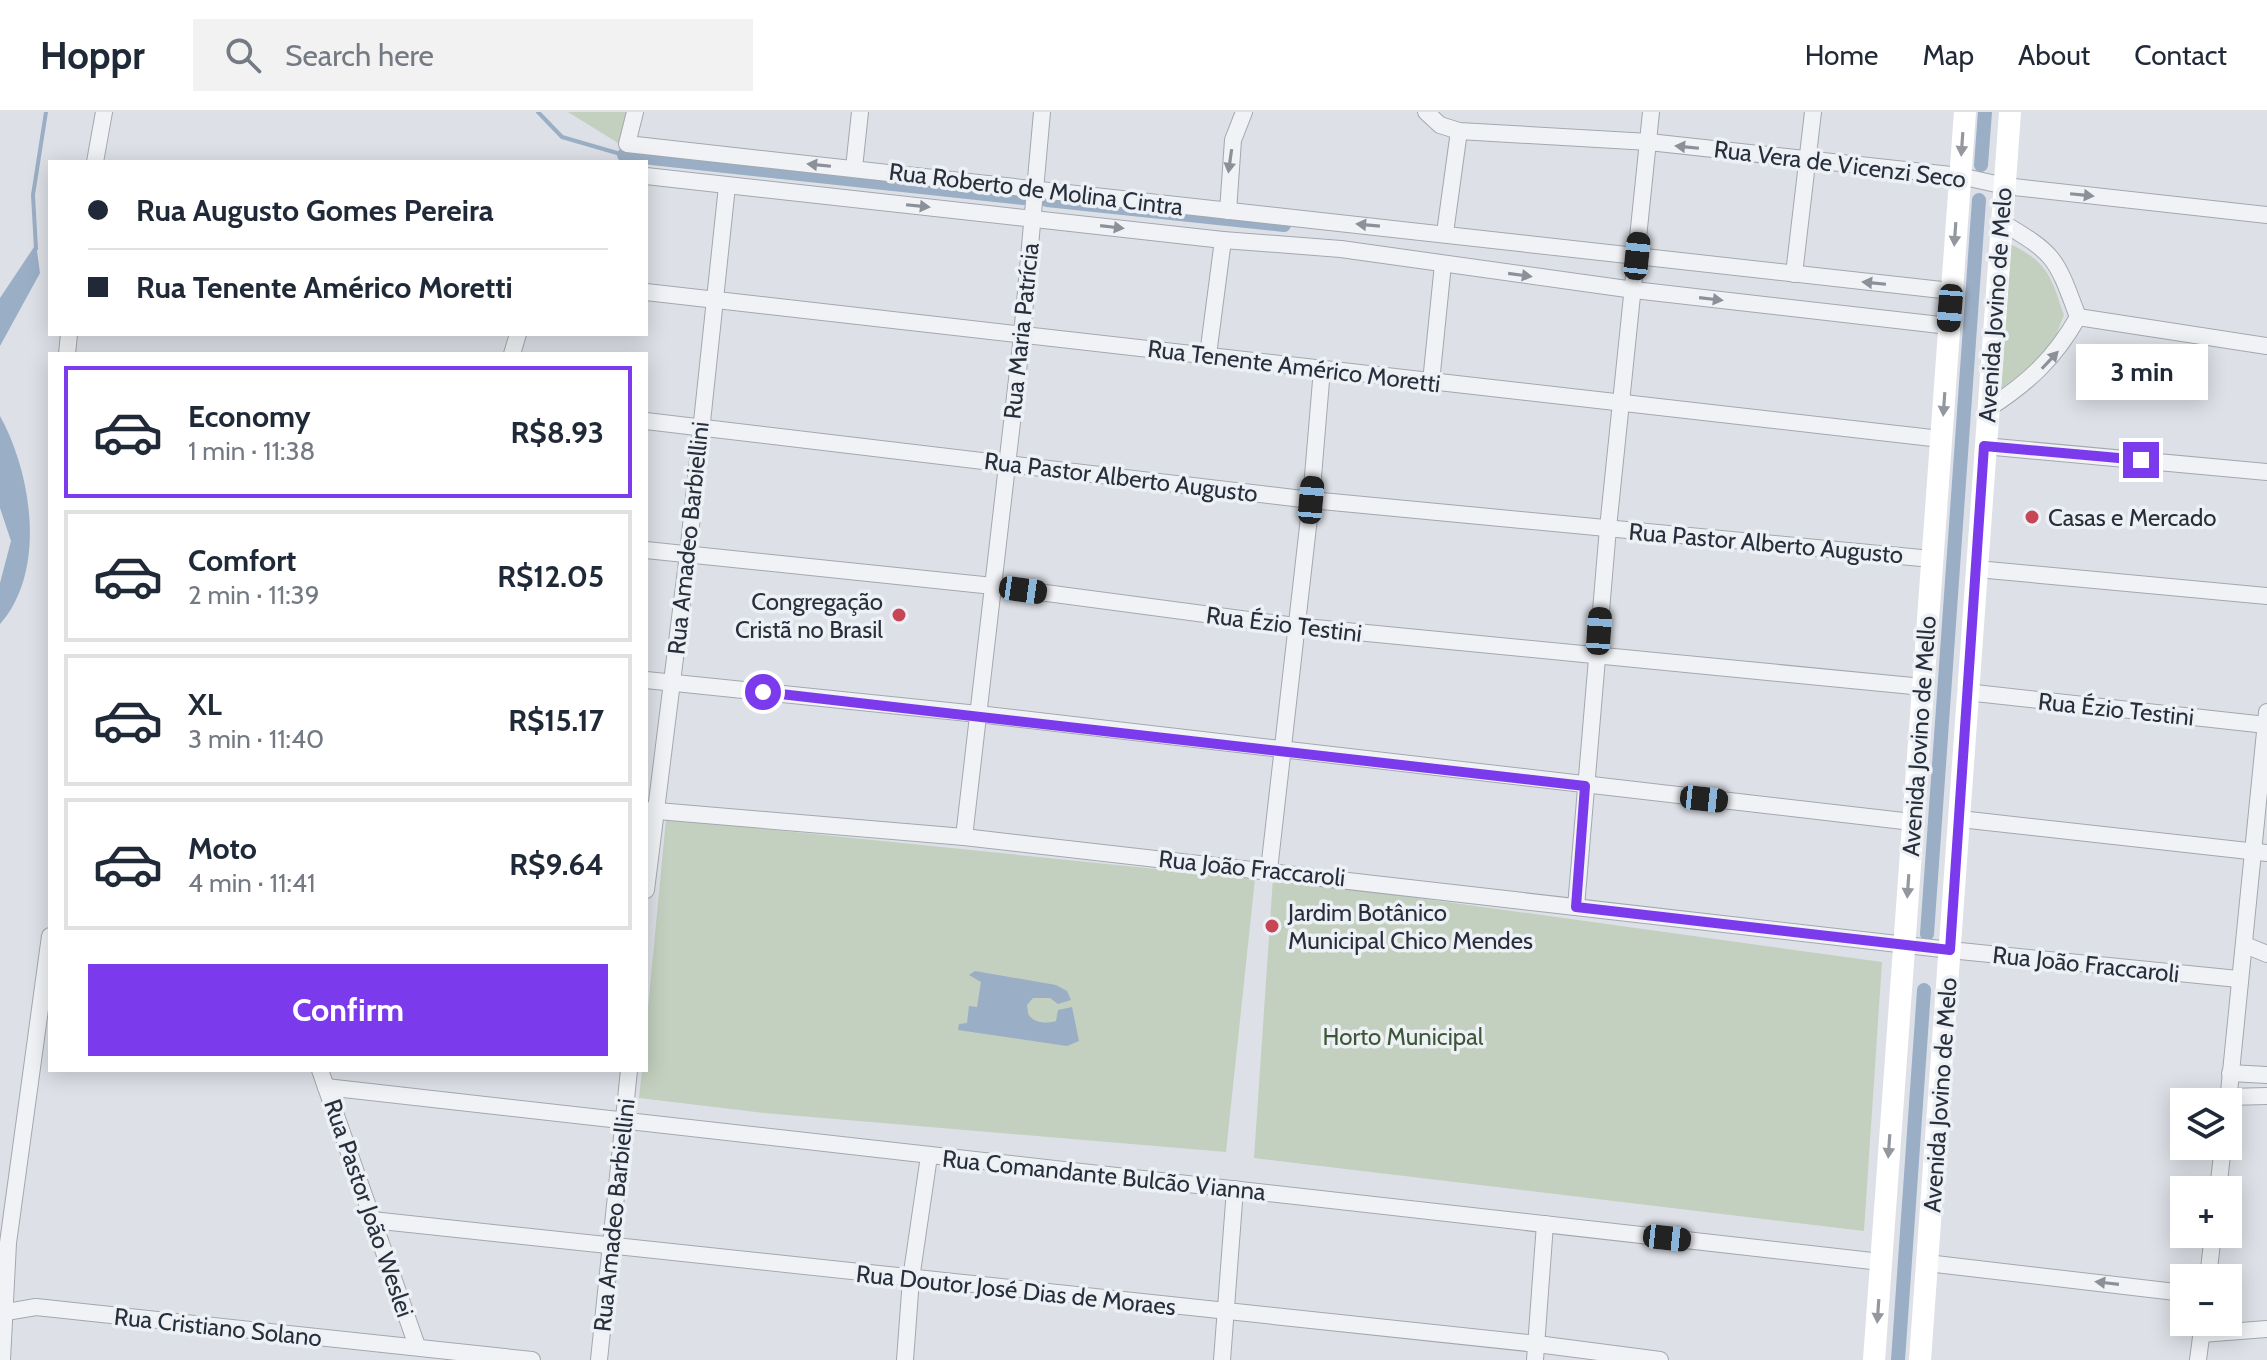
<!DOCTYPE html>
<meta charset="utf-8">
<style>
body{margin:0;font-family:Cabin,sans-serif;background:#f2f2f3;color:#1f2937;height:100vh;display:flex;flex-direction:column;font-size:30px;white-space:nowrap}
*{box-sizing:border-box;margin:0}
p{font-size:26px;color:#747a83}
.icon{flex:none;width:44px;height:44px;fill:none;stroke:currentColor;stroke-width:2;stroke-linecap:round;stroke-linejoin:round}
.map{position:relative;flex:1;overflow:hidden}
.sheet{position:absolute;left:48px;top:240px;width:600px;height:720px;display:flex;flex-direction:column;background:#fff;border-radius:0px;box-shadow:0 4px 20px #0003}
.sheet>*{flex:none}
.top-card{position:absolute;left:48px;top:48px;width:600px;height:176px;border-radius:0px;box-shadow:0 4px 20px #0003;display:grid;align-content:center;height:176px;padding:0 40px;background:#fff}
.fabs{position:absolute;left:2170px;top:976px;display:grid;gap:16px}
.fabs a{display:grid;place-items:center;width:72px;height:72px;border-radius:0px;background:#fff;box-shadow:0 4px 20px #0003;font-size:40px}
.end{position:absolute;width:36px;height:36px;margin:-18px;border:10px solid #7c3aed;background:#fff;box-shadow:0 0 0 4px #fff}
.from{border-radius:50%}
.bubble{position:absolute;height:56px;border-radius:0px;background:#fff;box-shadow:0 4px 20px #0003;font-size:26px;font-weight:700;line-height:56px;text-align:center}
.car{position:absolute;width:24px;height:48px;margin:-24px -12px;border-radius:10px;box-shadow:0 0 6px 2px #0007;background:linear-gradient(#222 24%,#8ab4d8 0 40%,#222 0 76%,#8ab4d8 0 86%,#222 0)}
.top-card b{display:flex;align-items:center;gap:28px;height:76px;font-size:30px}
.top-card b+b{border-top:2px solid #e0e1e3}
.top-card i{width:20px;height:20px;background:#1f2937}
ul{padding:14px 0 0;list-style:none}
li{display:flex;align-items:center;gap:24px;height:132px;margin:0 16px 12px;padding:0 24px;border:4px solid #e0e1e3;border-radius:0px}
li div{flex:1}
li b{display:block;font-size:30px}
li em{font-style:normal;font-weight:700}
li.current{border-color:#7c3aed}
li>.icon{width:72px;height:72px;stroke-width:1.5}
.action{display:flex;gap:16px;margin-top:auto;padding:16px 40px}
.action a{flex:1;height:92px;border-radius:0px;background:#7c3aed;color:#fff;font-size:32px;font-weight:700;line-height:92px;text-align:center}
header{display:flex;align-items:center;gap:48px;box-sizing:border-box;height:112px;padding:0 40px;background:#fff;border-bottom:2px solid #e0e1e3}
header strong{font-size:38px}
nav{display:flex;gap:44px;margin-inline-start:auto;font-size:28px}
.search{width:560px;height:72px;background:#f2f2f3;display:flex;align-items:center;gap:20px;box-sizing:border-box;padding:0 28px;border-radius:0px;color:#747a83;font-size:30px}
.map>svg:first-child{display:block}
.green{fill:#c3d0bf}
.water{fill:#9aaec5}
.lines{fill:none;stroke-linecap:round;stroke-linejoin:round}
.stream{stroke:#9aaec5;stroke-width:4}
.canal{stroke:#9aaec5;stroke-width:14}
.street-casing{stroke:#a3a8b0;stroke-width:18}
.street{stroke:#f0f2f5;stroke-width:16}
.secondary{stroke:#fff;stroke-width:22}
.oneway{fill:#94979e}
.oneway2{fill:#8c9098}
.route{stroke:#7c3aed;stroke-width:10}
.poi-dot{fill:#c74656;stroke:#edf0f4;stroke-width:3}
.labels{text-anchor:middle;dominant-baseline:central;stroke-width:7;stroke-linejoin:round;paint-order:stroke}
.street-label{font-size:24px;fill:#282f3c;stroke:#edf0f4}
.poi-label{font-size:24px;fill:#282f3c;stroke:#edf0f4;text-anchor:start}
.park-label{font-size:24px;fill:#3b5735;stroke:#edf0f4}
</style>
<header>
<strong>Hoppr</strong>
<div class="search"><svg class="icon" aria-label="search" viewBox="0 0 24 24"><circle cx="10" cy="10" r="6"/><path d="M15 15l6 6"/></svg>Search here</div>
<nav><a>Home</a><a>Map</a><a>About</a><a>Contact</a></nav>
</header>
<div class="map">
<svg width="2267" height="1248" viewBox="0 0 2267 1248">
<rect width="100%" height="100%" fill="#dde1e7"/>
<!-- green -->
<g class="green">
<polygon points="568,0 635,0 626,36"/>
<path d="M2010,132C2048,150 2051,165 2064,203L2052,234L1996,285Z"/>
<polygon points="666,707 1255,767 1226,1040 764,1001 639,986 642,958 646,958 646,917"/>
<polygon points="1273,766 1882,850 1864,1119 1254,1046"/>
</g>
<!-- water -->
<g class="water">
<polygon points="36,132 40,161 0,234 0,186"/>
<path d="M0,304C32,362 47,459 0,512V471L11,429L0,396Z"/>
<path d="M975,859L1056,873L1067,879L1071,888L1058,892L1050,886H1033L1027,893L1028,901C1032,911 1046,912 1056,909L1058,898L1072,895L1079,929L1067,934L958,918L959,912L967,911L969,894L977,895L981,870L969,863Z"/>
</g>
<g class="lines">
<!-- stream -->
<g class="stream">
<polyline points="538,0 562,25 624,43"/>
<polyline points="36,137 33,83 46,0"/>
</g>
<!-- canal -->
<g class="canal">
<polyline points="624,43 1023,86"/>
<polyline points="1981,53 1985,0"/>
<polyline points="1047,88 1284,113"/>
<polyline points="1927,822 1979,88"/>
<polyline points="1898,1248 1924,878"/>
</g>
<!-- street casing -->
<g class="street-casing">
<g id="street">
<polyline points="635,0 627,32 1951,179"/>
<polyline points="1426,0 1440,13 1459,19 1649,30 1960,64 2005,74 2267,103"/>
<polyline points="95,50 104,0"/>
<polyline points="854,56 860,0"/>
<polyline points="646,64 1223,128 1341,137 1634,178 1949,214"/>
<polyline points="1228,99 1233,28 1244,0"/>
<polyline points="1445,121 1459,19"/>
<polyline points="1794,162 1813,0"/>
<polyline points="646,180 1941,327"/>
<polyline points="2078,205 2267,234"/>
<polyline points="67,242 69,222"/>
<polyline points="512,242 518,222"/>
<polyline points="1208,243 1223,128"/>
<polyline points="1431,270 1443,152"/>
<path d="M1989,296C2028,271 2055,246 2078,205C2056,146 2056,142 2001,110"/>
<polyline points="646,309 1311,388 1932,447"/>
<polyline points="1984,334 2267,360"/>
<polyline points="646,438 993,474 1295,514 1923,575"/>
<polyline points="1977,457 2267,484"/>
<polyline points="646,568 978,602 1912,710"/>
<polyline points="1966,580 2266,613"/>
<polyline points="646,698 964,725 1950,838 2238,867"/>
<polyline points="1960,707 2267,741"/>
<polyline points="964,725 1022,224 1042,0"/>
<polyline points="1269,758 1311,388 1322,257"/>
<polyline points="646,778 688,442 727,74"/>
<polyline points="1576,795 1608,416 1651,0"/>
<polyline points="2245,833 2267,842"/>
<polyline points="320,958 417,1234"/>
<polyline points="2230,961 2267,963"/>
<polyline points="326,975 1881,1150"/>
<polyline points="2228,985 2267,984"/>
<polyline points="2228,990 2267,600"/>
<polyline points="2218,1078 2223,1034"/>
<polyline points="372,1108 1537,1232 1660,1248"/>
<polyline points="1927,1151 2184,1181"/>
<polyline points="2208,1166 2213,1122"/>
<polyline points="0,1201 36,1195 532,1248"/>
<polyline points="2201,1222 2267,1217"/>
<polyline points="2,1248 8,1131 50,824"/>
<polyline points="599,1248 629,958"/>
<polyline points="905,1248 911,1167 929,1044"/>
<polyline points="1222,1248 1235,1077"/>
<polyline points="1535,1248 1545,1112"/>
<polyline points="2198,1248 2203,1210"/>
</g>
</g>
<!-- street -->
<use href="#street" class="street"/>
<!-- secondary -->
<g class="secondary">
<polyline points="1874,1248 1965,0"/>
<polyline points="1920,1248 2010,0"/>
</g>
</g>
<!-- one-way arrows -->
<defs><path id="oneway-solid" d="M-6-.8H1V-3.2L6.5 0L1 3.2V.8H-6Z" transform="scale(2)"/></defs>
<g class="oneway">
<use href="#oneway-solid" transform="translate(1962 32) rotate(94)"/>
<use href="#oneway-solid" transform="translate(1955 122) rotate(94)"/>
<use href="#oneway-solid" transform="translate(1944 292) rotate(94)"/>
<use href="#oneway-solid" transform="translate(1908 774) rotate(94)"/>
<use href="#oneway-solid" transform="translate(1889 1034) rotate(94)"/>
<use href="#oneway-solid" transform="translate(1878 1199) rotate(94)"/>
</g>
<g class="oneway2">
<use href="#oneway-solid" transform="translate(1687 35) rotate(-174)"/>
<use href="#oneway-solid" transform="translate(1230 49) rotate(98)"/>
<use href="#oneway-solid" transform="translate(819 53) rotate(-174)"/>
<use href="#oneway-solid" transform="translate(2082 83) rotate(6)"/>
<use href="#oneway-solid" transform="translate(918 94) rotate(6)"/>
<use href="#oneway-solid" transform="translate(1368 113) rotate(-175)"/>
<use href="#oneway-solid" transform="translate(1112 115) rotate(7)"/>
<use href="#oneway-solid" transform="translate(1520 163) rotate(8)"/>
<use href="#oneway-solid" transform="translate(1874 171) rotate(-174)"/>
<use href="#oneway-solid" transform="translate(1711 187) rotate(7)"/>
<use href="#oneway-solid" transform="translate(2050 248) rotate(-47)"/>
<use href="#oneway-solid" transform="translate(2107 1171) rotate(-173)"/>
</g>
<g class="lines">
<!-- route -->
<polyline class="route" points="763,580 1585,674 1576,795 1950,838 1984,334 2141,348"/>
</g>
<!-- markers -->
<g class="poi-dot">
<circle cx="2032" cy="405" r="8"/>
<circle cx="899" cy="503" r="8"/>
<circle cx="1272" cy="814" r="8"/>
</g>
<g class="labels">
<!-- street labels -->
<g class="street-label">
<text transform="translate(1840 52) rotate(7)">Rua Vera de Vicenzi Seco</text>
<text transform="translate(1036 77) rotate(7)">Rua Roberto de Molina Cintra</text>
<text transform="translate(1995 193) rotate(-86)">Avenida Jovino de Melo</text>
<text transform="translate(1021 219) rotate(-84)">Rua Maria Patrícia</text>
<text transform="translate(1294 254) rotate(7)">Rua Tenente Américo Moretti</text>
<text transform="translate(1121 365) rotate(7)">Rua Pastor Alberto Augusto</text>
<text transform="translate(688 426) rotate(-84)">Rua Amadeo Barbiellini</text>
<text transform="translate(1766 431) rotate(5)">Rua Pastor Alberto Augusto</text>
<text transform="translate(1284 512) rotate(7)">Rua Ézio Testini</text>
<text transform="translate(2116 597) rotate(6)">Rua Ézio Testini</text>
<text transform="translate(1919 624) rotate(-86)">Avenida Jovino de Mello</text>
<text transform="translate(1252 756) rotate(6)">Rua João Fraccaroli</text>
<text transform="translate(2086 852) rotate(6)">Rua João Fraccaroli</text>
<text transform="translate(1940 983) rotate(-86)">Avenida Jovino de Melo</text>
<text transform="translate(1104 1063) rotate(6)">Rua Comandante Bulcão Vianna</text>
<text transform="translate(369 1096) rotate(71)">Rua Pastor João Weslei</text>
<text transform="translate(614 1103) rotate(-84)">Rua Amadeo Barbiellini</text>
<text transform="translate(1016 1178) rotate(6)">Rua Doutor José Dias de Moraes</text>
<text transform="translate(218 1215) rotate(6)">Rua Cristiano Solano</text>
</g>
<!-- poi labels -->
<g class="poi-label">
<text x="2048" y="405">Casas e Mercado</text>
<text x="883" y="489" text-anchor="end">Congregação<tspan x="883" dy="28">Cristã no Brasil</tspan></text>
<text x="1288" y="800">Jardim Botânico<tspan x="1288" dy="28">Municipal Chico Mendes</tspan></text>
</g>
<!-- park labels -->
<g class="park-label">
<text x="1403" y="924">Horto Municipal</text>
</g>
</g>
</svg>
<div class="fabs">
<a><svg class="icon" aria-label="layers" viewBox="0 0 24 24"><path d="M12 4l9 5-9 5-9-5zM3 14l9 5 9-5"/></svg></a>
<a>+</a>
<a>−</a>
</div>
<i class="end from" style="left:763px;top:580px"></i>
<i class="end" style="left:2141px;top:348px"></i>
<div class="bubble" style="left:2076px;top:232px;width:132px">3 min</div>
<i class="car" style="left:1637px;top:144px;rotate:6deg"></i>
<i class="car" style="left:1950px;top:196px;rotate:185deg"></i>
<i class="car" style="left:1311px;top:388px;rotate:5deg"></i>
<i class="car" style="left:1023px;top:478px;rotate:98deg"></i>
<i class="car" style="left:1599px;top:519px;rotate:4deg"></i>
<i class="car" style="left:1704px;top:687px;rotate:96deg"></i>
<i class="car" style="left:1667px;top:1126px;rotate:96deg"></i>
<div class="top-card">
<b><i class="from"></i>Rua Augusto Gomes Pereira</b>
<b><i></i>Rua Tenente Américo Moretti</b>
</div>
<section class="sheet">
<ul>
<li class="current"><svg class="icon" aria-label="car" viewBox="0 0 24 24"><path d="M5 17H2v-5l4-1 3-4h7l3 4 3 1v5h-3M9 17h6M6 11h13"/><circle cx="7" cy="17" r="2"/><circle cx="17" cy="17" r="2"/></svg><div><b>Economy</b><p>1 min · 11:38</p></div><em>R$8.93</em></li>
<li><svg class="icon" aria-label="car" viewBox="0 0 24 24"><path d="M5 17H2v-5l4-1 3-4h7l3 4 3 1v5h-3M9 17h6M6 11h13"/><circle cx="7" cy="17" r="2"/><circle cx="17" cy="17" r="2"/></svg><div><b>Comfort</b><p>2 min · 11:39</p></div><em>R$12.05</em></li>
<li><svg class="icon" aria-label="car" viewBox="0 0 24 24"><path d="M5 17H2v-5l4-1 3-4h7l3 4 3 1v5h-3M9 17h6M6 11h13"/><circle cx="7" cy="17" r="2"/><circle cx="17" cy="17" r="2"/></svg><div><b>XL</b><p>3 min · 11:40</p></div><em>R$15.17</em></li>
<li><svg class="icon" aria-label="car" viewBox="0 0 24 24"><path d="M5 17H2v-5l4-1 3-4h7l3 4 3 1v5h-3M9 17h6M6 11h13"/><circle cx="7" cy="17" r="2"/><circle cx="17" cy="17" r="2"/></svg><div><b>Moto</b><p>4 min · 11:41</p></div><em>R$9.64</em></li>
</ul>
<div class="action"><a>Confirm</a></div>
</section>
</div>
